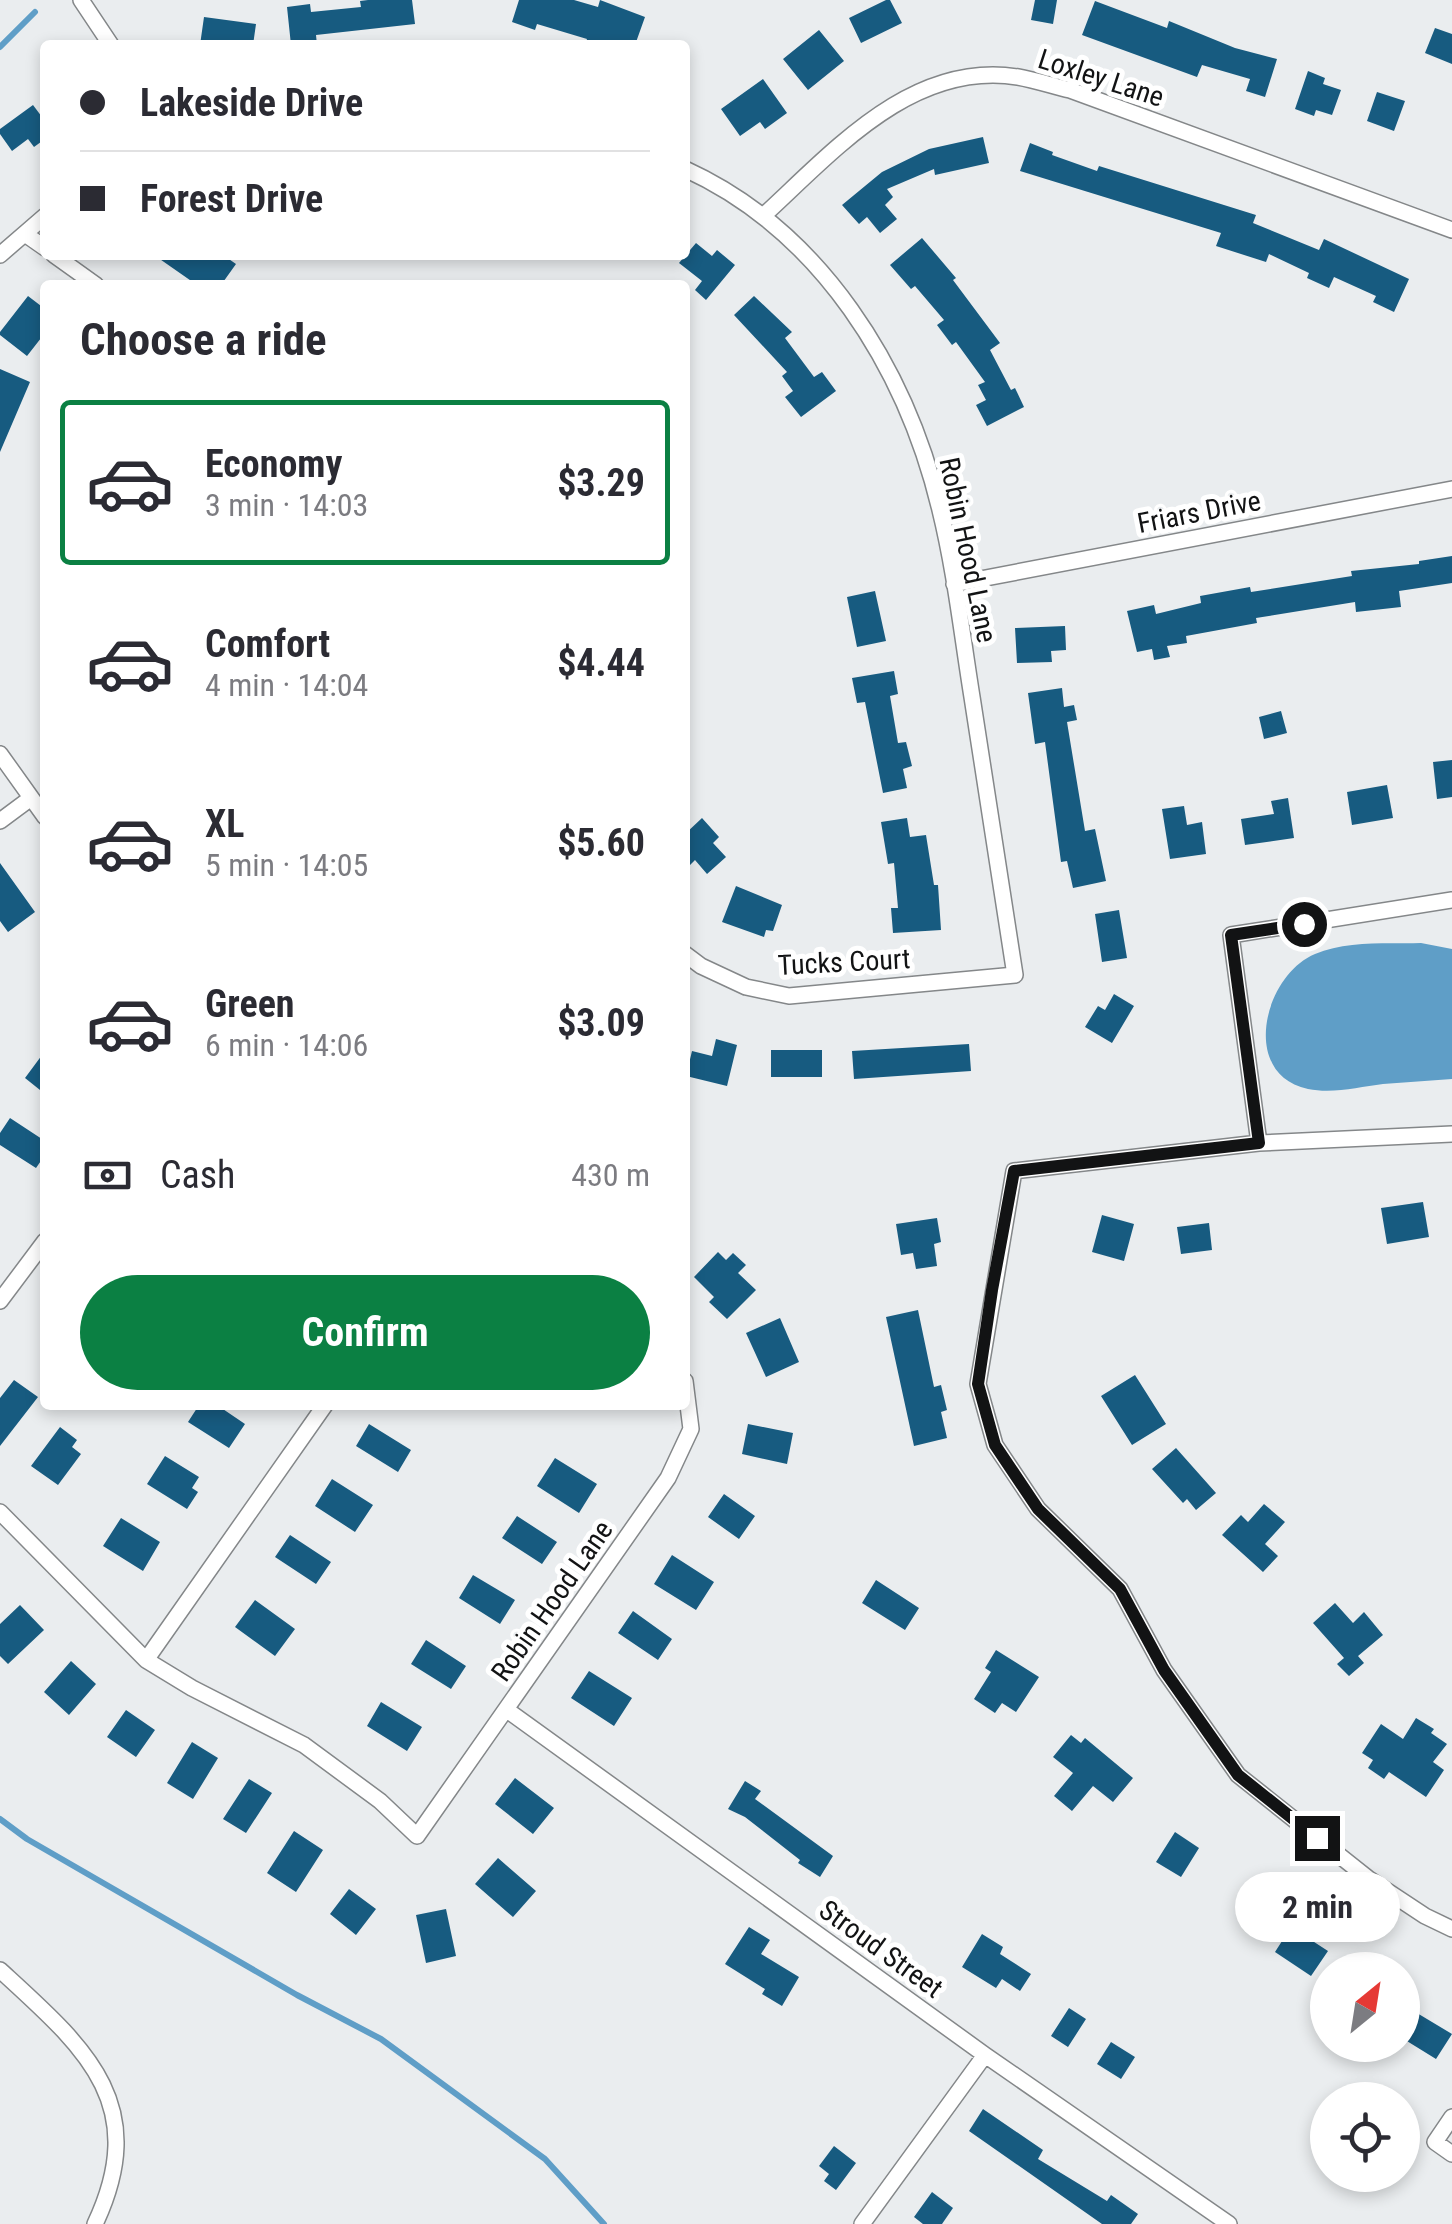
<!DOCTYPE html>
<html lang="en">
<head>
<meta charset="utf-8">
<style>
	:root { --surface:#fff; --page:#f2f2f3; --text:#2b2b33; --muted:#7c7c81; --line:#e1e1e2; --accent:#0b8043 }
	body { margin:0; font-family:"Roboto Condensed",sans-serif; background:var(--page); color:var(--text); height:100vh; display:flex; flex-direction:column; font-size:38px; white-space:nowrap }
	* { box-sizing:border-box; margin:0 }
	p { font-size:32px; color:var(--muted) }
	.icon { flex:none; width:55px; height:55px; fill:none; stroke:currentColor; stroke-width:2; stroke-linecap:round; stroke-linejoin:round }
	.map { position:relative; flex:1; overflow:hidden }
	.details { position:absolute; left:40px; top:280px; width:650px; height:1130px; display:flex; flex-direction:column; background:var(--surface); border-radius:10px; box-shadow:0 5px 15px #0003 }
	.details>* { flex:none }
	.hud { position:absolute; left:40px; top:40px; width:650px; height:220px; border-radius:10px; box-shadow:0 5px 15px #0003; display:grid; align-content:center; height:220px; padding:0 40px; background:var(--surface) }
	.needle { width:65px; rotate:30deg }
	.controls { position:absolute; left:1310px; top:1952px; display:grid; gap:20px }
	.controls a { display:grid; place-items:center; width:110px; height:110px; border-radius:50%; background:var(--surface); box-shadow:0 5px 15px #0003; font-size:50px }
	.end { position:absolute; width:45px; height:45px; margin:-22px; border:12px solid #121314; background:#fff; box-shadow:0 0 0 5px #fff }
	.from { border-radius:50% }
	.bubble { position:absolute; height:70px; border-radius:35px; background:var(--surface); box-shadow:0 5px 15px #0003; font-size:32px; font-weight:700; line-height:70px; text-align:center }
	.hud b { display:flex; align-items:center; gap:35px; height:95px; font-size:38px }
	.hud b+b { border-top:2px solid var(--line) }
	.hud i { width:25px; height:25px; background:var(--text) }
	ul { padding:0; list-style:none }
	li { display:flex; align-items:center; gap:30px; height:165px; margin:0 20px 15px; padding:0 20px; border:5px solid transparent; border-radius:10px }
	li div { flex:1 }
	li b { display:block; font-size:38px }
	li em { font-style:normal; font-weight:700 }
	li.active { border-color:var(--accent) }
	li>.icon { width:90px; height:90px; stroke-width:1.5 }
	h2 { padding:0 40px; font-size:45px; line-height:120px }
	.pay { display:flex; align-items:center; gap:25px; height:110px; padding:0 40px; font-size:38px }
	.pay p { margin-inline-start:auto }
	.primary-button { display:flex; gap:20px; margin-top:auto; padding:20px 40px }
	.primary-button a { flex:1; height:115px; border-radius:60px; background:var(--accent); color:#fff; font-size:40px; font-weight:700; line-height:115px; text-align:center }
	.map>svg:first-child { display:block }
	.water { fill:#5f9ec7 }
	.lines { fill:none; stroke-linecap:round; stroke-linejoin:round }
	.stream { stroke:#5f9ec7; stroke-width:6 }
	.building { fill:#175b80 }
	.street-casing { stroke:#848789; stroke-width:18 }
	.street { stroke:#fff; stroke-width:15 }
	.route { stroke:#121314; stroke-width:12 }
	.labels { text-anchor:middle; dominant-baseline:central; stroke-width:10; stroke-linejoin:round; paint-order:stroke }
	.street-label { font-size:28px; fill:#121314; stroke:#fff }
</style>
</head>
<body>
<div class="map">
<svg width="1452" height="2224" viewBox="0 0 1452 2224">
	<rect width="100%" height="100%" fill="#eaedef"/>
	<path class="water" d="M1421,943L1452,949V1079C1429,1081 1406,1082 1383,1084C1359,1087 1333,1094 1308,1089C1240,1075 1263,976 1315,954C1347,940 1388,944 1421,943Z"/>
	<g class="lines">
		<path class="stream" d="M0,47L35,12
			M0,1819L27,1839L297,1995L381,2039L545,2159L604,2224"/>
	</g>
	<path class="building" d="M368,0H412L415,24L316,35L317,45H291L287,7L310,4L311,12L361,7L360,1Z
		M519,0H574L598,7L600,0L645,17L635,45H585L587,39L537,24L535,30L512,22Z
		M886,0H890L902,23L861,43L849,18Z
		M1035,0H1057L1053,24L1031,20Z
		M1095,1L1167,28L1169,21L1235,48L1277,59L1265,97L1246,91L1250,79L1202,65L1197,77L1082,35Z
		M204,17L256,24L253,45H200Z
		M1435,28L1452,34V64L1425,53Z
		M819,30L844,61L808,90L783,59Z
		M1308,71L1325,78L1323,84L1341,90L1332,115L1316,110L1314,116L1295,109Z
		M763,79L787,113L765,129L760,122L740,136L721,109Z
		M1377,92L1405,101L1394,131L1367,121Z
		M33,105L45,121V139L34,147L28,139L12,151L0,134V129Z
		M983,137L989,163L935,175L934,169L887,189L893,197L885,205L897,219L880,233L867,217L859,224L842,205L882,172L929,149Z
		M1030,143L1053,152L1052,155L1097,171L1099,166L1256,215L1253,223L1319,250L1324,239L1409,279L1394,312L1373,302L1376,296L1334,277L1329,288L1307,278L1309,273L1269,254L1266,262L1216,246L1221,233L1020,171Z
		M922,238L956,278L953,280L1000,343L990,350L1011,390L1015,388L1024,407L987,426L976,405L986,400L978,385L985,382L956,342L952,345L937,325L944,320L915,286L911,289L890,265Z
		M696,243L712,256L717,250L735,265L706,300L695,290L702,281L679,263Z
		M154,255H223L236,264L221,285H197Z
		M28,296L45,309V333L27,356L0,335V332Z
		M754,296L792,332L785,338L814,377L822,372L836,391L801,417L785,397L793,391L782,376L787,372L734,315Z
		M0,369L30,382L0,452Z
		M1452,556V583L1399,591L1401,607L1356,612L1355,602L1256,618L1257,623L1186,636L1187,643L1167,646L1170,657L1154,660L1152,649L1137,652L1127,611L1154,605L1156,614L1201,603L1200,596L1250,587L1251,592L1352,576L1351,571L1419,564V561Z
		M875,591L886,641L857,647L847,597Z
		M1065,626L1066,650L1051,651L1052,662L1017,663L1015,628Z
		M894,671L898,694L890,696L898,743L906,742L912,766L903,769L907,788L883,793L865,702L857,703L852,678Z
		M1062,688L1064,707L1074,705L1077,720L1067,722L1085,831L1095,829L1106,881L1073,888L1067,861L1061,862L1045,742L1035,744L1028,693Z
		M1281,711L1287,733L1264,739L1259,717Z
		M1452,760V797L1437,799L1433,762Z
		M1387,785L1393,818L1352,825L1347,792Z
		M1288,798L1294,838L1245,845L1241,819L1274,814L1271,801Z
		M1184,806L1187,825L1202,822L1206,854L1170,859L1162,809Z
		M702,818L719,837L713,843L726,857L707,874L695,860L685,870V834Z
		M907,818L910,837L926,835L934,885H938L941,930L893,933L891,908H898L894,863L888,864L881,822Z
		M0,863L35,912L8,932L0,921Z
		M736,886L782,905L773,931L766,930L764,937L722,922Z
		M1119,910L1127,958L1102,962L1095,914Z
		M1114,994L1134,1006L1112,1043L1085,1027L1098,1006L1105,1010Z
		M716,1039L737,1045L727,1086L686,1076L692,1051L712,1056Z
		M969,1044L971,1071L854,1079L852,1051Z
		M771,1050H822V1077H771Z
		M45,1051V1094L25,1078Z
		M10,1118L45,1141V1155L36,1168L0,1145V1133Z
		M1423,1202L1429,1237L1387,1244L1381,1208Z
		M1102,1215L1134,1224L1124,1261L1092,1252Z
		M937,1218L941,1242L934,1244L937,1266L916,1269L913,1253L901,1255L896,1224Z
		M1209,1223L1212,1250L1181,1254L1177,1227Z
		M718,1252L726,1260L733,1253L746,1265L738,1273L756,1290L727,1319L709,1302L714,1297L694,1277Z
		M918,1310L934,1387L941,1385L947,1410L941,1412L947,1438L914,1446L886,1317Z
		M780,1318L799,1362L766,1377L746,1333Z
		M1135,1375L1166,1424L1132,1445L1101,1396Z
		M14,1380L38,1397L0,1446V1398Z
		M199,1405H217L245,1424L229,1448L188,1422Z
		M369,1424L411,1450L398,1472L356,1446Z
		M748,1424L793,1433L787,1464L742,1454Z
		M60,1427L77,1440L72,1447L81,1454L58,1485L31,1466Z
		M1176,1448L1216,1493L1196,1510L1187,1499L1183,1503L1152,1469Z
		M165,1456L199,1477L192,1488L198,1492L187,1509L147,1484Z
		M555,1458L597,1484L579,1513L537,1486Z
		M332,1479L373,1505L355,1532L315,1506Z
		M724,1494L755,1516L739,1539L708,1517Z
		M1264,1504L1285,1522L1265,1544L1278,1556L1263,1572L1222,1535L1241,1515L1248,1522Z
		M517,1516L557,1542L542,1564L502,1538Z
		M121,1518L160,1542L143,1571L103,1546Z
		M290,1535L331,1562L316,1584L275,1557Z
		M672,1555L714,1582L696,1610L654,1584Z
		M473,1575L515,1600L500,1624L459,1598Z
		M876,1580L919,1608L905,1630L862,1603Z
		M255,1600L295,1629L275,1656L235,1627Z
		M1335,1603L1353,1623L1364,1612L1383,1635L1358,1656L1364,1663L1349,1676L1337,1664L1344,1658L1313,1623Z
		M20,1605L44,1630L8,1664L0,1656V1624Z
		M633,1611L672,1639L658,1660L618,1633Z
		M426,1640L466,1666L451,1689L411,1664Z
		M996,1650L1039,1677L1016,1712L1002,1703L995,1713L974,1699L991,1672L985,1668Z
		M71,1661L96,1684L69,1715L44,1692Z
		M589,1671L632,1698L614,1726L571,1698Z
		M381,1702L422,1727L407,1751L367,1726Z
		M126,1710L155,1730L136,1757L107,1737Z
		M1416,1718L1434,1729L1431,1733L1447,1744L1433,1762L1444,1770L1426,1797L1389,1772L1384,1779L1368,1768L1373,1760L1362,1753L1381,1724L1403,1739Z
		M1071,1735L1081,1743L1085,1738L1133,1778L1113,1802L1093,1786L1072,1811L1054,1796L1073,1773L1053,1757Z
		M192,1742L218,1758L193,1799L167,1783Z
		M515,1778L554,1808L533,1834L495,1804Z
		M249,1779L272,1793L246,1833L223,1819Z
		M745,1781L761,1791L755,1799L833,1856L820,1877L798,1863L800,1860L745,1817L728,1809Z
		M294,1831L323,1850L296,1892L267,1873Z
		M1175,1832L1199,1848L1181,1877L1156,1862Z
		M498,1858L536,1891L513,1917L475,1884Z
		M349,1889L376,1909L356,1935L330,1914Z
		M446,1909L456,1956L426,1963L416,1915Z
		M749,1927L770,1940L761,1954L799,1977L782,2006L762,1994L765,1989L725,1964Z
		M1291,1927L1328,1951L1311,1976L1275,1952Z
		M982,1934L1003,1947L1000,1954L1031,1974L1020,1991L1002,1979L996,1988L962,1967Z
		M1402,2004L1452,2034L1436,2059L1402,2038Z
		M1069,2008L1086,2019L1068,2047L1051,2036Z
		M1111,2042L1135,2057L1121,2079L1097,2064Z
		M983,2109L1043,2150L1038,2159L1107,2201L1111,2195L1138,2214L1131,2224H1102L969,2131Z
		M834,2146L856,2163L836,2190L824,2181L829,2174L819,2166Z
		M932,2192L953,2208L942,2224H923L914,2217Z"/>
	<g class="lines">
		<g class="street-casing">
			<path id="street" d="M81,0L111,45
				M685,169C821,231 906,368 940,510C955,571 962,635 972,697C986,790 1001,882 1015,975L789,996L746,987L701,966L685,954
				M763,216C833,152 912,60 1018,77C1035,80 1053,86 1070,90L1452,230
				M25,234L45,248
				M0,255L45,216
				M54,255L96,285
				M954,584L1452,489
				M0,754L45,817
				M0,821L31,798
				M1452,1134L1259,1143L1014,1171L978,1384L995,1445L1038,1509L1120,1589L1164,1670L1238,1775L1369,1879L1425,1916L1452,1929
				M1259,1143L1231,935L1452,900
				M0,1301L45,1241
				M0,1512L146,1660L192,1688L304,1745L380,1801L417,1836L668,1478L691,1429L685,1381
				M146,1660L325,1405
				M507,1710L985,2055L1229,2224
				M0,1970C84,2047 152,2103 95,2224
				M1452,2117L1435,2142L1452,2154
				M862,2224L985,2055"/>
		</g>
		<use href="#street" class="street"/>
	</g>
	<g class="lines">
		<path class="route" d="M1304,924L1231,935L1259,1143L1014,1171L992,1290L978,1384L995,1445L1038,1509L1120,1589L1164,1670L1238,1775L1317,1838"/>
	</g>
	<g class="labels">
		<g class="street-label">
			<text transform="translate(1101 78) rotate(18)">Loxley Lane</text>
			<text transform="translate(1199 512) rotate(-11)">Friars Drive</text>
			<text transform="translate(968 550) rotate(78)">Robin Hood Lane</text>
			<text transform="translate(844 962) rotate(-3)">Tucks Court</text>
			<text transform="translate(552 1601) rotate(-55)">Robin Hood Lane</text>
			<text transform="translate(881 1949) rotate(36)">Stroud Street</text>
		</g>
	</g>
</svg>
<div class="controls">
<a><svg class="needle" viewBox="-14 -14 28 28"><path d="M0-13l5 13h-10z" fill="#e53935"/><path d="M0 13l5-13h-10z" fill="#7c7c81"/></svg></a>
<a><svg class="icon" aria-label="locate" viewBox="0 0 24 24"><circle cx="12" cy="12" r="6"/><path d="M12 2v4M12 18v4M2 12h4M18 12h4"/></svg></a>
</div>
<i class="end from" style="left:1304px;top:924px"></i>
<i class="end" style="left:1317px;top:1838px"></i>
<div class="bubble" style="left:1235px;top:1872px;width:165px">2 min</div>
<div class="hud">
<b><i class="from"></i>Lakeside Drive</b>
<b><i></i>Forest Drive</b>
</div>
<section class="details">
<h2>Choose a ride</h2>
<ul>
<li class="active"><svg class="icon" aria-label="car" viewBox="0 0 24 24"><path d="M5 17H2v-5l4-1 3-4h7l3 4 3 1v5h-3M9 17h6M6 11h13"/><circle cx="7" cy="17" r="2"/><circle cx="17" cy="17" r="2"/></svg><div><b>Economy</b><p>3 min · 14:03</p></div><em>$3.29</em></li>
<li><svg class="icon" aria-label="car" viewBox="0 0 24 24"><path d="M5 17H2v-5l4-1 3-4h7l3 4 3 1v5h-3M9 17h6M6 11h13"/><circle cx="7" cy="17" r="2"/><circle cx="17" cy="17" r="2"/></svg><div><b>Comfort</b><p>4 min · 14:04</p></div><em>$4.44</em></li>
<li><svg class="icon" aria-label="car" viewBox="0 0 24 24"><path d="M5 17H2v-5l4-1 3-4h7l3 4 3 1v5h-3M9 17h6M6 11h13"/><circle cx="7" cy="17" r="2"/><circle cx="17" cy="17" r="2"/></svg><div><b>XL</b><p>5 min · 14:05</p></div><em>$5.60</em></li>
<li><svg class="icon" aria-label="car" viewBox="0 0 24 24"><path d="M5 17H2v-5l4-1 3-4h7l3 4 3 1v5h-3M9 17h6M6 11h13"/><circle cx="7" cy="17" r="2"/><circle cx="17" cy="17" r="2"/></svg><div><b>Green</b><p>6 min · 14:06</p></div><em>$3.09</em></li>
</ul>
<div class="pay"><svg class="icon" aria-label="cash" viewBox="0 0 24 24"><path d="M3 7h18v10H3z"/><circle cx="12" cy="12" r="2"/></svg>Cash<p>430 m</p></div>
<div class="primary-button"><a>Confirm</a></div>
</section>
</div>
</body>
</html>
